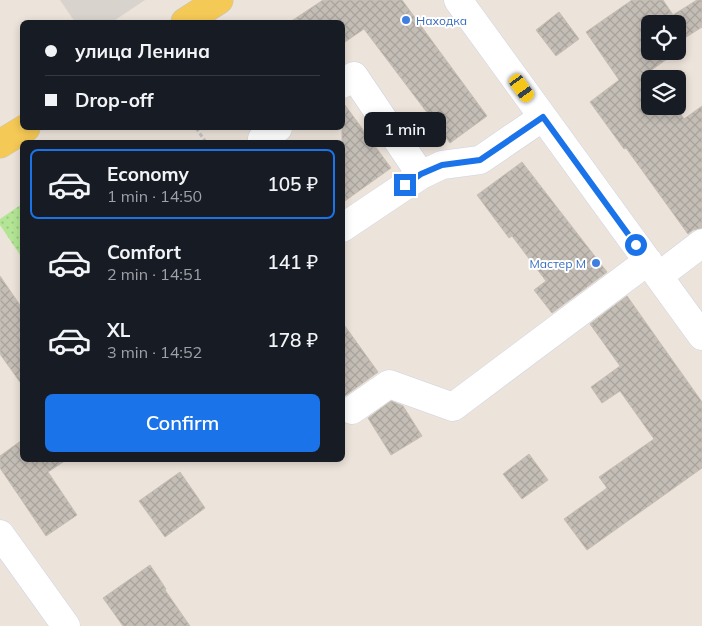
<!DOCTYPE html>
<html lang="en">
<head>
<meta charset="utf-8">
<style>
	:root { --surface:#171b24; --page:#242831; --text:#f1f3f6; --muted:#9ea1a6; --line:#363941; --accent:#1a73e8 }
	body { margin:0; font-family:Mulish,sans-serif; background:var(--page); color:var(--text); height:100vh; display:flex; flex-direction:column; font-size:19px; white-space:nowrap }
	* { box-sizing:border-box; margin:0 }
	p { font-size:16px; color:var(--muted) }
	.icon { flex:none; width:28px; height:28px; fill:none; stroke:currentColor; stroke-width:2; stroke-linecap:round; stroke-linejoin:round }
	.map { position:relative; flex:1; overflow:hidden }
	.sheet { position:absolute; left:20px; top:140px; width:325px; height:322px; display:flex; flex-direction:column; background:var(--surface); border-radius:8px; box-shadow:0 2px 8px #0003 }
	.sheet>* { flex:none }
	.guide { position:absolute; left:20px; top:20px; width:325px; height:110px; border-radius:8px; box-shadow:0 2px 8px #0003; display:grid; align-content:center; height:110px; padding:0 25px; background:var(--surface) }
	.tools { position:absolute; left:641px; top:15px; display:grid; gap:10px }
	.tools a { display:grid; place-items:center; width:45px; height:45px; border-radius:8px; background:var(--surface); box-shadow:0 2px 8px #0003; font-size:25px }
	.end { position:absolute; width:22px; height:22px; margin:-11px; border:6px solid #1a73e8; background:#fff; box-shadow:0 0 0 2px #fff }
	.from { border-radius:50% }
	.bubble { position:absolute; height:35px; border-radius:8px; background:var(--surface); box-shadow:0 2px 8px #0003; font-size:16px; font-weight:600; line-height:35px; text-align:center }
	.car { position:absolute; width:15px; height:30px; margin:-15px -8px; border-radius:6px; box-shadow:0 0 4px 1px #0007; background:linear-gradient(#f5c518 24%,#345 0 40%,#f5c518 0 76%,#345 0 86%,#f5c518 0) }
	.guide b { display:flex; align-items:center; gap:18px; height:48px; font-size:19px }
	.guide b+b { border-top:1px solid var(--line) }
	.guide i { width:12px; height:12px; background:var(--text) }
	ul { padding:9px 0 0; list-style:none }
	li { display:flex; align-items:center; gap:15px; height:70px; margin:0 10px 8px; padding:0 15px; border:2px solid transparent; border-radius:8px }
	li div { flex:1 }
	li b { display:block; font-size:19px }
	li em { font-style:normal; font-weight:600 }
	li.on { border-color:var(--accent) }
	li>.icon { width:45px; height:45px; stroke-width:1.5 }
	.primary-button { display:flex; gap:10px; margin-top:auto; padding:10px 25px }
	.primary-button a { flex:1; height:58px; border-radius:8px; background:var(--accent); color:#fff; font-size:20px; font-weight:600; line-height:58px; text-align:center }
	.map>svg:first-child { display:block }
	.grass { fill:url(#grass-dots) }
	.plaza { fill:#d8d3cd }
	.building { fill:url(#building-cross-hatch); stroke:#c7bfb4; fill-rule:evenodd }
	.lines { fill:none; stroke-linecap:round; stroke-linejoin:round }
	.minor-casing { stroke:#cfd4e3; stroke-width:29 }
	.major-casing { stroke:#c3c3c3; stroke-width:29 }
	.path { stroke:#c3c3c3; stroke-width:3; stroke-dasharray:4 2.5; stroke-linecap:butt }
	.minor { stroke:#fff; stroke-width:28 }
	.major { stroke:#f5c956; stroke-width:28 }
	.route { stroke:#1a73e8; stroke-width:6 }
	.shop-dot { fill:#3f7fe0; stroke:#fff; stroke-width:2 }
	.labels { text-anchor:middle; dominant-baseline:central; stroke-width:4; stroke-linejoin:round; paint-order:stroke }
	.shop-label { font-size:12px; fill:#366cbe; stroke:#fff; text-anchor:start }
</style>
</head>
<body>
<div class="map">
<svg width="702" height="626" viewBox="0 0 702 626">
	<defs>
		<pattern id="grass-dots" width="8" height="8" patternUnits="userSpaceOnUse" patternTransform="scale(1.25)"><rect width="8" height="8" fill="#b3e594"/><path d="M2 2h.1M6 6h.1" fill="none" stroke="#9ac480" stroke-width="1.8" stroke-linecap="round"/></pattern>
		<pattern id="building-cross-hatch" width="8" height="8" patternUnits="userSpaceOnUse" patternTransform="scale(1.25)"><rect width="8" height="8" fill="#c4beb6"/><path d="M0 0l8 8M0 8l8-8" fill="none" stroke="#a8a39c"/></pattern>
	</defs>
	<rect width="100%" height="100%" fill="#ece3da"/>
	<path class="grass" d="M22,204V258L0,225V219Z"/>
	<path class="plaza" d="M60,0H145L112,22H75Z"/>
	<path class="building" d="M323,0H402L487,116L450,143L364,29L342,44V22H290Z
		M632,0H663L673,15L697,0H702V27L680,41L684,47L650,71L655,79H650V106H675L684,119L702,106V228L693,230L688,234L626,148L624,149L590,102L619,80L586,32ZM650,24H678V51H650Z
		M559,12L579,39L556,56L536,30Z
		M342,101L391,168L342,203Z
		M522,162L607,272L552,313L534,290L546,281L512,236L509,238L477,195Z
		M0,276L22,308V385L0,354Z
		M627,296L702,402V468L587,550L564,519L607,488L599,477L654,439L620,391L602,403L591,387L620,366L590,324Z
		M342,322L378,372L342,398Z
		M391,401L403,406L422,436L391,455L368,418Z
		M22,440V460H66L48,472L77,515L46,536L0,468V456Z
		M529,454L548,480L522,499L503,474Z
		M180,472L205,508L165,537L139,501Z
		M150,565L166,589L165,590L190,626H123L103,598Z"/>
	<g class="lines">
		<g class="minor-casing">
			<path id="minor" d="M458,0L702,336
				M342,84L354,76L421,175L342,228
				M264,142L262,139L278,128
				M421,175L442,165L480,160L543,117
				M659,276L702,243
				M352,410L389,384L453,407L648,261
				M0,534L66,626"/>
		</g>
		<g class="major-casing">
			<path id="major" d="M185,22L219,0
				M0,144L26,128"/>
		</g>
		<path class="path" d="M196,128L206,142"/>
		<use href="#minor" class="minor"/>
		<use href="#major" class="major"/>
	</g>
	<g class="lines">
		<path class="route" d="M405,185L421,174L442,165L480,160L543,117L636,245"/>
	</g>
	<g class="shop-dot">
		<circle cx="406" cy="20" r="5"/>
		<circle cx="596" cy="263" r="5"/>
	</g>
	<g class="labels">
		<g class="shop-label">
			<text x="416" y="20">Находка</text>
			<text x="586" y="263" text-anchor="end">Мастер М</text>
		</g>
	</g>
</svg>
<div class="tools">
<a><svg class="icon" aria-label="locate" viewBox="0 0 24 24"><circle cx="12" cy="12" r="6"/><path d="M12 2v4M12 18v4M2 12h4M18 12h4"/></svg></a>
<a><svg class="icon" aria-label="layers" viewBox="0 0 24 24"><path d="M12 4l9 5-9 5-9-5zM3 14l9 5 9-5"/></svg></a>
</div>
<i class="end from" style="left:636px;top:245px"></i>
<i class="end" style="left:405px;top:185px"></i>
<div class="bubble" style="left:364px;top:112px;width:82px">1 min</div>
<i class="car" style="left:522px;top:88px;rotate:144deg"></i>
<div class="guide">
<b><i class="from"></i>улица Ленина</b>
<b><i></i>Drop-off</b>
</div>
<section class="sheet">
<ul>
<li class="on"><svg class="icon" aria-label="car" viewBox="0 0 24 24"><path d="M5 17H2v-5l4-1 3-4h7l3 4 3 1v5h-3M9 17h6M6 11h13"/><circle cx="7" cy="17" r="2"/><circle cx="17" cy="17" r="2"/></svg><div><b>Economy</b><p>1 min · 14:50</p></div><em>105 ₽</em></li>
<li><svg class="icon" aria-label="car" viewBox="0 0 24 24"><path d="M5 17H2v-5l4-1 3-4h7l3 4 3 1v5h-3M9 17h6M6 11h13"/><circle cx="7" cy="17" r="2"/><circle cx="17" cy="17" r="2"/></svg><div><b>Comfort</b><p>2 min · 14:51</p></div><em>141 ₽</em></li>
<li><svg class="icon" aria-label="car" viewBox="0 0 24 24"><path d="M5 17H2v-5l4-1 3-4h7l3 4 3 1v5h-3M9 17h6M6 11h13"/><circle cx="7" cy="17" r="2"/><circle cx="17" cy="17" r="2"/></svg><div><b>XL</b><p>3 min · 14:52</p></div><em>178 ₽</em></li>
</ul>
<div class="primary-button"><a>Confirm</a></div>
</section>
</div>
</body>
</html>
